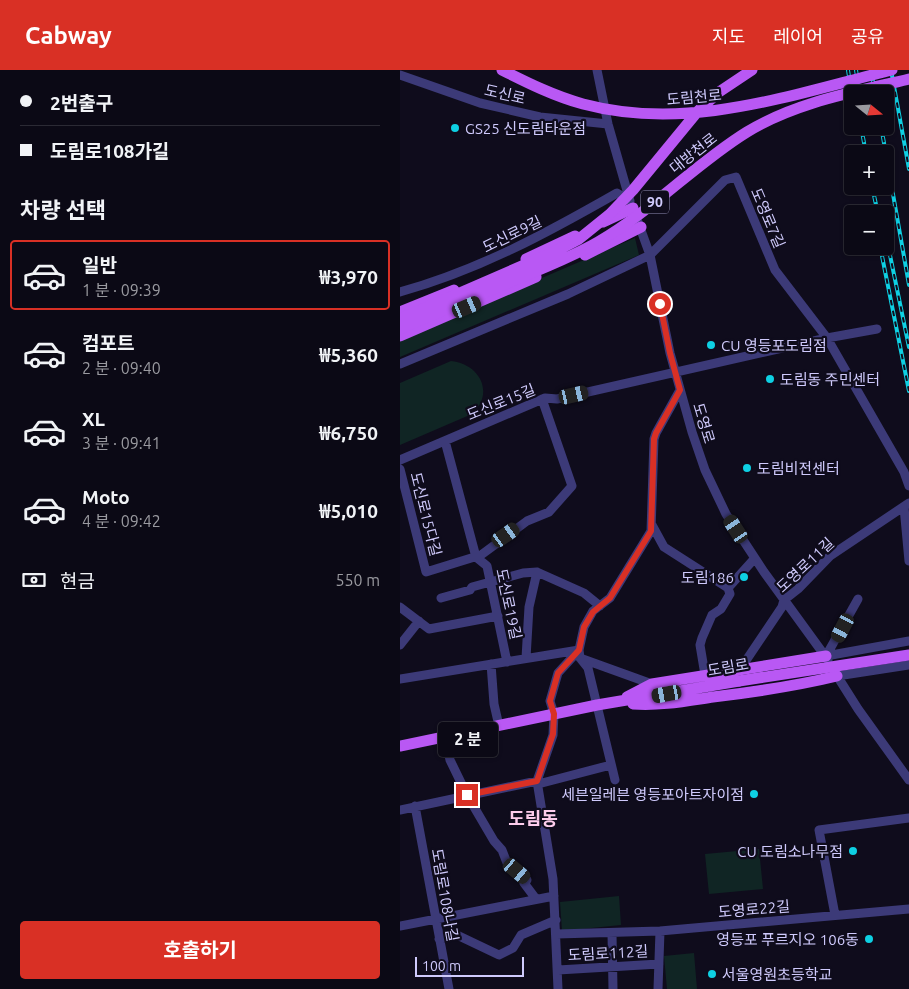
<!DOCTYPE html>
<html lang="ko">
<head>
<meta charset="utf-8">
<style>
	:root { --surface:#0b0915; --page:#191722; --text:#f1f3f6; --muted:#9a9aa0; --line:#2b2a34; --accent:#d93025 }
	body { margin:0; font-family:Ubuntu,"Noto Sans KR",sans-serif; background:var(--page); color:var(--text); height:100vh; display:flex; flex-direction:column; font-size:19px; white-space:nowrap }
	* { box-sizing:border-box; margin:0 }
	p { font-size:16px; color:var(--muted) }
	.icon { flex:none; width:28px; height:28px; fill:none; stroke:currentColor; stroke-width:2; stroke-linecap:round; stroke-linejoin:round }
	.map { position:relative; flex:1; overflow:hidden }
	.side { display:flex; flex-direction:column; background:var(--surface); width:400px }
	.side>* { flex:none }
	.banner { display:grid; align-content:center; height:110px; padding:0 20px; background:var(--surface) }
	.needle { width:32px; rotate:108deg }
	.buttons { position:absolute; left:444px; top:15px; display:grid; gap:10px }
	.buttons a { display:grid; place-items:center; width:50px; height:50px; border-radius:5px; background:var(--surface); box-shadow:0 1px 4px #0004,0 0 0 1px var(--line); font-size:25px }
	.scale { position:absolute; left:15px; bottom:12px; width:109px; box-sizing:border-box; padding-left:5px; border:2px solid #cfcafc; border-top:0; font-size:14px; line-height:18px; white-space:nowrap; color:#cfcafc; -webkit-text-stroke:4px #0f0c1c; paint-order:stroke }
	.end { position:absolute; width:22px; height:22px; margin:-11px; border:6px solid #d93025; background:#fff; box-shadow:0 0 0 2px #fff }
	.from { border-radius:50% }
	.bubble { position:absolute; height:35px; border-radius:5px; background:var(--surface); box-shadow:0 1px 4px #0004,0 0 0 1px var(--line); font-size:16px; font-weight:700; line-height:35px; text-align:center }
	.car { position:absolute; width:15px; height:30px; margin:-15px -8px; border-radius:6px; box-shadow:0 0 4px 1px #0007; background:linear-gradient(#222 24%,#8ab4d8 0 40%,#222 0 76%,#8ab4d8 0 86%,#222 0) }
	.banner b { display:flex; align-items:center; gap:18px; height:48px; font-size:19px }
	.banner b+b { border-top:1px solid var(--line) }
	.banner i { width:12px; height:12px; background:var(--text) }
	ul { padding:0; list-style:none }
	li { display:flex; align-items:center; gap:15px; height:70px; margin:0 10px 8px; padding:0 10px; border:2px solid transparent; border-radius:5px }
	li div { flex:1 }
	li b { display:block; font-size:19px }
	li em { font-style:normal; font-weight:700 }
	li.selected { border-color:var(--accent) }
	li>.icon { width:45px; height:45px; stroke-width:1.5 }
	h2 { padding:0 20px; font-size:22px; line-height:60px }
	.pay { display:flex; align-items:center; gap:12px; height:55px; padding:0 20px; font-size:19px }
	.pay p { margin-inline-start:auto }
	.primary-button { display:flex; gap:10px; margin-top:auto; padding:10px 20px }
	.primary-button a { flex:1; height:58px; border-radius:5px; background:var(--accent); color:#fff; font-size:20px; font-weight:700; line-height:58px; text-align:center }
	header { display:flex; align-items:center; gap:30px; box-sizing:border-box; height:70px; padding:0 25px; background:var(--accent); color:#fff }
	header strong { font-size:24px }
	nav { display:flex; gap:28px; margin-inline-start:auto; font-size:18px }
	main { display:flex; flex:1; min-height:0 }
	.map>svg:first-child { display:block }
	.green { fill:#102524 }
	.lines { fill:none; stroke-linecap:round; stroke-linejoin:round }
	.minor { stroke:#3c3a78; stroke-width:9 }
	.major { stroke:#b958f4; stroke-width:11 }
	.rail-casing { stroke:#0ed0e3; stroke-width:4 }
	.rail { stroke:#0f0c1c; stroke-width:2; stroke-dasharray:5.5; stroke-linecap:butt }
	.major-bridge { stroke:#b958f4; stroke-width:11 }
	.route { stroke:#d93025; stroke-width:6 }
	.poi-dot { fill:#0ed0e3; stroke:#0f0c1c; stroke-width:2 }
	.labels { text-anchor:middle; dominant-baseline:central; stroke-width:4.5; stroke-linejoin:round; paint-order:stroke }
	.shield { fill:#0f0c1c; stroke:#9591b9; stroke-width:1 }
	.shield-label { font-size:14px; font-weight:bold; fill:#cfcafc }
	.street-label { font-size:15px; fill:#cfcafc; stroke:#0f0c1c }
	.poi-label { font-size:15px; fill:#cfcafc; stroke:#0f0c1c; text-anchor:start }
	.quarter-label { font-size:18px; font-weight:bold; fill:#fccceb; stroke:#0f0c1c }
</style>
</head>
<body>
<header>
<strong>Cabway</strong>
<nav><a>지도</a><a>레이어</a><a>공유</a></nav>
</header>
<main>
<section class="side">
<div class="banner">
<b><i class="from"></i>2번출구</b>
<b><i></i>도림로108가길</b>
</div>
<h2>차량 선택</h2>
<ul>
<li class="selected"><svg class="icon" aria-label="car" viewBox="0 0 24 24"><path d="M5 17H2v-5l4-1 3-4h7l3 4 3 1v5h-3M9 17h6M6 11h13"/><circle cx="7" cy="17" r="2"/><circle cx="17" cy="17" r="2"/></svg><div><b>일반</b><p>1 분 · 09:39</p></div><em>₩3,970</em></li>
<li><svg class="icon" aria-label="car" viewBox="0 0 24 24"><path d="M5 17H2v-5l4-1 3-4h7l3 4 3 1v5h-3M9 17h6M6 11h13"/><circle cx="7" cy="17" r="2"/><circle cx="17" cy="17" r="2"/></svg><div><b>컴포트</b><p>2 분 · 09:40</p></div><em>₩5,360</em></li>
<li><svg class="icon" aria-label="car" viewBox="0 0 24 24"><path d="M5 17H2v-5l4-1 3-4h7l3 4 3 1v5h-3M9 17h6M6 11h13"/><circle cx="7" cy="17" r="2"/><circle cx="17" cy="17" r="2"/></svg><div><b>XL</b><p>3 분 · 09:41</p></div><em>₩6,750</em></li>
<li><svg class="icon" aria-label="car" viewBox="0 0 24 24"><path d="M5 17H2v-5l4-1 3-4h7l3 4 3 1v5h-3M9 17h6M6 11h13"/><circle cx="7" cy="17" r="2"/><circle cx="17" cy="17" r="2"/></svg><div><b>Moto</b><p>4 분 · 09:42</p></div><em>₩5,010</em></li>
</ul>
<div class="pay"><svg class="icon" aria-label="cash" viewBox="0 0 24 24"><path d="M3 7h18v10H3z"/><circle cx="12" cy="12" r="2"/></svg>현금<p>550 m</p></div>
<div class="primary-button"><a>호출하기</a></div>
</section>
<div class="map">
<svg width="509" height="919" viewBox="0 0 509 919">
	<rect width="100%" height="100%" fill="#0f0c1c"/>
	<path class="green" d="M235,168L239,185L0,287V269Z
		M51,291C80,294 95,323 72,344L0,375V313Z
		M359,779L363,819L309,824L305,784Z
		M219,826L221,855L162,861L160,832Z
		M294,883L297,919H267L264,886Z"/>
	<g class="lines">
		<path class="minor" d="M197,0L208,54L230,131
			M0,5L80,33L140,47L208,54
			M238,152L250,185L270,283L292,362L305,400L326,444L364,502L428,590
			M0,222C79,200 147,163 217,123L230,131
			M0,294L168,224L250,185L325,110L336,107L375,200L427,268L504,402L509,416
			M45,371L76,487L87,496L107,592
			M0,390L145,328L157,329L427,268L477,259
			M0,399L26,502L81,485L127,451L149,442L172,416L142,329
			M504,437L509,491
			M252,455L264,477L328,518L330,524L321,539L312,545L302,568L300,575L305,605
			M328,518L355,488
			M41,528L70,520L72,517L123,503L137,502L184,523L200,536
			M0,537L29,559L98,546
			M0,575L19,551
			M426,586L509,571
			M426,586L458,529
			M126,588L129,537L137,502
			M180,588L252,614
			M91,594L94,634L99,656
			M345,599V592L382,537L384,530L398,519L430,486L509,433
			M434,601L458,639L509,710
			M437,606L509,595
			M0,609L179,580
			M45,666L50,690L67,725L94,771L102,780L107,793L127,810L124,813L136,829
			M215,710L188,598L180,588L179,580L184,557L193,541L210,528L251,461L254,369L256,363L280,320
			M15,736L49,919
			M0,740L137,711L142,713L211,695
			M435,845L419,760L509,748
			M0,856L154,826
			M212,863L213,919
			M157,864L260,861L509,839
			M39,869L57,865L99,885L113,878L121,865L156,850
			M158,900L259,894
			M158,919L153,809L137,711L153,665L154,644L150,631L158,603L179,580
			M258,919L260,861"/>
		<path class="major" d="M203,152L233,138
			M185,185L241,157
			M126,189L175,166
			M0,242L54,220
			M0,266L136,207
			M227,627L252,614L426,586
			M233,634C260,636 286,631 313,627C355,622 396,616 437,606
			M0,676L197,635L339,611"/>
		<g class="rail-casing">
			<path id="rail" d="M448,0L452,27
				M456,0L460,24
				M471,0L475,24
				M491,0L509,99
				M461,56L466,84
				M481,56L509,215
				M472,116L478,144
				M485,161L509,277
				M480,176L509,321"/>
		</g>
		<use href="#rail" class="rail"/>
		<path class="major-bridge" d="M102,0C128,13 154,26 183,34C288,62 390,25 492,0
			M0,249L154,182L179,169L210,144L233,120L298,41L319,22L352,0
			M0,259C38,242 77,226 115,210C143,198 172,187 198,172C252,141 295,94 347,62C396,32 455,22 509,9
			M339,611L509,585"/>
	</g>
	<g class="lines">
		<path class="route" d="M67,725L137,711L153,664L154,644L150,631L158,603L179,580L184,557L193,542L210,528L251,461L254,369L256,363L280,320L270,283L260,234"/>
	</g>
	<g class="poi-dot">
		<circle cx="55" cy="58" r="5"/>
		<circle cx="311" cy="275" r="5"/>
		<circle cx="370" cy="309" r="5"/>
		<circle cx="347" cy="398" r="5"/>
		<circle cx="344" cy="507" r="5"/>
		<circle cx="354" cy="724" r="5"/>
		<circle cx="453" cy="781" r="5"/>
		<circle cx="469" cy="869" r="5"/>
		<circle cx="312" cy="904" r="5"/>
	</g>
	<g class="labels">
		<rect class="shield" x="241" y="120.5" width="28" height="23" rx="4"/>
		<g class="shield-label">
			<text x="255" y="132">90</text>
		</g>
		<g class="street-label">
			<text transform="translate(105 24) rotate(13)">도신로</text>
			<text transform="translate(294 27) rotate(-5)">도림천로</text>
			<text transform="translate(293 83) rotate(-38)">대방천로</text>
			<text transform="translate(368 148) rotate(67)">도영로7길</text>
			<text transform="translate(112 164) rotate(-26)">도신로9길</text>
			<text transform="translate(101 332) rotate(-22)">도신로15길</text>
			<text transform="translate(304 353) rotate(73)">도영로</text>
			<text transform="translate(26 444) rotate(76)">도신로15다길</text>
			<text transform="translate(405 495) rotate(-43)">도영로11길</text>
			<text transform="translate(109 534) rotate(78)">도신로19길</text>
			<text transform="translate(328 597) rotate(-10)">도림로</text>
			<text transform="translate(45 825) rotate(80)">도림로108나길</text>
			<text transform="translate(354 839) rotate(-5)">도영로22길</text>
			<text transform="translate(208 883) rotate(-3)">도림로112길</text>
		</g>
		<g class="poi-label">
			<text x="65" y="58">GS25 신도림타운점</text>
			<text x="321" y="275">CU 영등포도림점</text>
			<text x="380" y="309">도림동 주민센터</text>
			<text x="357" y="398">도림비전센터</text>
			<text x="334" y="507" text-anchor="end">도림186</text>
			<text x="344" y="724" text-anchor="end">세븐일레븐 영등포아트자이점</text>
			<text x="443" y="781" text-anchor="end">CU 도림소나무점</text>
			<text x="459" y="869" text-anchor="end">영등포 푸르지오 106동</text>
			<text x="322" y="904">서울영원초등학교</text>
		</g>
		<g class="quarter-label">
			<text x="133" y="748">도림동</text>
		</g>
	</g>
</svg>
<div class="buttons">
<a><svg class="needle" viewBox="-14 -14 28 28"><path d="M0-13l5 13h-10z" fill="#e53935"/><path d="M0 13l5-13h-10z" fill="#9a9aa0"/></svg></a>
<a>+</a>
<a>−</a>
</div>
<div class="scale">100 m</div>
<i class="end from" style="left:260px;top:234px"></i>
<i class="end" style="left:67px;top:725px"></i>
<div class="bubble" style="left:38px;top:652px;width:60px">2 분</div>
<i class="car" style="left:67px;top:237px;rotate:67deg"></i>
<i class="car" style="left:174px;top:325px;rotate:77deg"></i>
<i class="car" style="left:336px;top:459px;rotate:327deg"></i>
<i class="car" style="left:106px;top:465px;rotate:55deg"></i>
<i class="car" style="left:443px;top:558px;rotate:208deg"></i>
<i class="car" style="left:267px;top:624px;rotate:260deg"></i>
<i class="car" style="left:117px;top:801px;rotate:130deg"></i>
</div>
</main>
</body>
</html>
